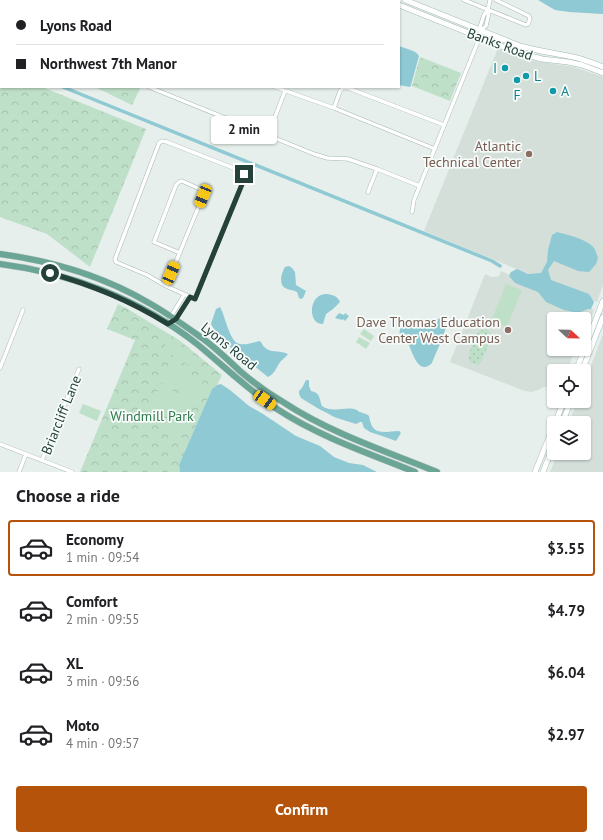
<!DOCTYPE html>
<html lang="en">
<head>
<meta charset="utf-8">
<style>
	:root { --surface:#fff; --page:#f6f6f6; --text:#202124; --muted:#757577; --line:#e0e0e0; --accent:#b45309 }
	body { margin:0; font-family:"PT Sans",sans-serif; background:var(--page); color:var(--text); height:100vh; display:flex; flex-direction:column; font-size:15px; white-space:nowrap }
	* { box-sizing:border-box; margin:0 }
	p { font-size:13px; color:var(--muted) }
	.icon { flex:none; width:22px; height:22px; fill:none; stroke:currentColor; stroke-width:2; stroke-linecap:round; stroke-linejoin:round }
	.map { position:relative; height:472px; overflow:hidden }
	.details { display:flex; flex-direction:column; background:var(--surface); flex:1 }
	.details>* { flex:none }
	.guide { position:absolute; left:0px; top:0px; width:400px; height:88px; box-shadow:0 1px 3px #0004; display:grid; align-content:center; height:88px; padding:0 16px; background:var(--surface) }
	.needle { width:26px; rotate:112deg }
	.fabs { position:absolute; left:547px; top:312px; display:grid; gap:8px }
	.fabs a { display:grid; place-items:center; width:44px; height:44px; border-radius:4px; background:var(--surface); box-shadow:0 1px 3px #0004; font-size:20px }
	.end { position:absolute; width:18px; height:18px; margin:-9px; border:5px solid #24423a; background:#fff; box-shadow:0 0 0 2px #fff }
	.from { border-radius:50% }
	.bubble { position:absolute; height:28px; border-radius:4px; background:var(--surface); box-shadow:0 1px 3px #0004; font-size:13px; font-weight:800; line-height:28px; text-align:center }
	.car { position:absolute; width:12px; height:24px; margin:-12px -6px; border-radius:5px; box-shadow:0 0 3px 1px #0007; background:linear-gradient(#f5c518 24%,#345 0 40%,#f5c518 0 76%,#345 0 86%,#f5c518 0) }
	.guide b { display:flex; align-items:center; gap:14px; height:38px; font-size:15px }
	.guide b+b { border-top:1px solid var(--line) }
	.guide i { width:10px; height:10px; background:var(--text) }
	ul { padding:0; list-style:none }
	li { display:flex; align-items:center; gap:12px; height:56px; margin:0 8px 6px; padding:0 8px; border:2px solid transparent; border-radius:4px }
	li div { flex:1 }
	li b { display:block; font-size:15px }
	li em { font-style:normal; font-weight:800 }
	li.active { border-color:var(--accent) }
	li>.icon { width:36px; height:36px; stroke-width:1.5 }
	h2 { padding:0 16px; font-size:18px; line-height:48px }
	.cta { display:flex; gap:8px; margin-top:auto; padding:8px 16px }
	.cta a { flex:1; height:46px; border-radius:4px; background:var(--accent); color:#fff; font-size:16px; font-weight:800; line-height:46px; text-align:center }
	.map>svg:first-child { display:block }
	.built { fill:#d4dfda }
	.grass { fill:url(#grass-dots) }
	.forest { fill:url(#forest-crowns) }
	.pitch { fill:#bfe0c8 }
	.water { fill:#8ec9d4 }
	.lines { fill:none; stroke-linecap:round; stroke-linejoin:round }
	.canal { stroke:#8ec9d4; stroke-width:3.5 }
	.street-casing { stroke:#a8b8b2; stroke-width:4.5 }
	.secondary-casing { stroke:#a4bbb3; stroke-width:6 }
	.primary-casing { stroke:#c2cac8; stroke-width:7 }
	.street { stroke:#fff; stroke-width:3.5 }
	.secondary { stroke:#fff; stroke-width:5 }
	.primary { stroke:#6aa596; stroke-width:6 }
	.route { stroke:#24423a; stroke-width:5 }
	.culture-dot { fill:#0f9aa8; stroke:#f7fbf9; stroke-width:1.5 }
	.education-dot { fill:#8d6e63; stroke:#f7fbf9; stroke-width:1.5 }
	.labels { text-anchor:middle; dominant-baseline:central; stroke-width:3.5; stroke-linejoin:round; paint-order:stroke }
	.street-label { font-size:14px; fill:#24423a; stroke:#f7fbf9 }
	.culture-label { font-size:14px; fill:#0d838f; stroke:#f7fbf9; text-anchor:start }
	.education-label { font-size:14px; fill:#785e54; stroke:#f7fbf9; text-anchor:end }
	.park-label { font-size:14px; fill:#2d7a4b; stroke:#f7fbf9 }
</style>
</head>
<body>
<div class="map">
<svg width="603" height="472" viewBox="0 0 603 472">
	<defs>
		<pattern id="grass-dots" width="8" height="8" patternUnits="userSpaceOnUse"><rect width="8" height="8" fill="#bfe0c8"/><path d="M2 2h.1M6 6h.1" fill="none" stroke="#a4c1ad" stroke-width="1.8" stroke-linecap="round"/></pattern>
		<pattern id="forest-crowns" width="20" height="18" patternUnits="userSpaceOnUse"><rect width="20" height="18" fill="#bfe0c8"/><path d="M2 6a3 3 0 1 1 6 0M12 15a3 3 0 1 1 6 0" fill="none" stroke="#a4c1ad"/></pattern>
	</defs>
	<rect width="100%" height="100%" fill="#e6efeb"/>
	<path class="built" d="M498,48L518,56L535,61L574,67L603,77V285L597,302L424,231Z
		M501,271L594,310L587,328L584,333V319H554V349H575L570,363L568,371H554V389L548,387H544L538,390L531,392L525,391L450,362L485,274L491,277H495L499,276Z
		M603,334V472H550L558,453H584V423H569L577,401H584V384Z"/>
	<path class="grass" d="M486,329C490,331 492,335 491,339L481,362L478,365L470,362L469,358V353L477,334L479,331Z"/>
	<path class="forest" d="M55,0H145L144,1H55Z
		M420,57L461,73L450,101L412,86Z
		M1,73V87H42L146,129L90,267L47,234L0,217V74Z
		M95,87H139L140,89L132,105Z
		M118,304L126,308L179,340L222,375L217,385L212,389L179,465L180,472H80L135,340L107,329Z"/>
	<path class="pitch" d="M506,284L522,290L507,327L491,321Z
		M364,329L374,336L371,341L360,334Z
		M359,337L370,343L366,349L356,342Z
		M169,339L199,359L193,368L163,349Z
		M169,366L203,380L198,395L196,396L162,383V381L167,367Z
		M161,386L194,400L195,402L190,415L188,416L155,403L154,400L159,387Z
		M83,404L101,411L97,421L79,413Z
		M151,405L163,410L157,425L145,420Z
		M174,413L180,416L177,422L182,424L178,432L163,426L166,418L171,419Z"/>
	<path class="water" d="M201,0H284L286,1H201Z
		M538,0H603V14L569,12L555,10Z
		M399,46C406,49 416,50 419,56L411,85L410,87L399,85Z
		M557,232C568,235 587,239 594,248C596,251 597,255 598,258L596,264L589,272L578,271L554,261L548,270L551,280L589,294L594,302L591,309H588L578,313L564,310L546,302L538,292L515,283L509,276L511,272L517,269L528,274L541,273L547,262L548,250L552,235Z
		M289,266L292,268L295,272L296,285L306,291L303,298L301,299L299,298L297,292C293,290 289,290 285,288C278,284 282,272 285,267Z
		M325,294C331,294 338,296 340,302L333,309L326,314L323,324C309,324 309,302 319,296C320,295 324,294 325,294Z
		M220,307L222,311C225,318 230,339 237,343C242,346 253,343 259,341L261,342C267,355 277,349 288,354C286,357 284,358 281,361C276,367 275,374 268,377L263,373C246,359 221,344 211,324L216,309Z
		M339,313L344,315L345,313L349,316L345,321L343,319L342,320L339,319H338L335,318Z
		M441,318H444L447,320C448,328 436,353 432,363C418,377 412,350 407,341C405,338 403,337 400,335C399,331 400,327 403,324C408,323 413,324 419,324C426,324 434,321 441,318Z
		M306,380H308L309,381V386L311,391C321,393 319,399 322,406C333,414 346,405 357,410C358,411 359,412 360,412C364,414 366,413 369,416C372,436 382,432 399,431L401,433L396,441L388,438L370,432L364,428L362,422H360L356,424L334,417L327,413L319,409L301,398L299,394V391L302,388Z
		M221,384L230,390L249,406L263,414L296,436L320,446L334,457L349,463L363,465L377,472H180L179,465L212,389L217,385Z"/>
	<g class="lines">
		<path class="canal" d="M63,87L492,261L500,266"/>
		<g class="street-casing">
			<path id="street" d="M464,0L526,25L528,24L530,19L529,16L496,0
				M172,1L173,0
				M481,30L486,26L489,12L488,9
				M149,87L314,154L327,158L348,159L377,169L420,186
				M275,87L334,108L435,149
				M334,108L340,91L343,88H348L444,125
				M268,135L285,91
				M162,141L167,142L241,171L244,174L245,177L195,299L166,286L147,275L116,262L115,259L159,143Z
				M368,192L377,169
				M412,212L414,200L481,34L480,27L484,15L488,9L490,0
				M166,286L203,196L204,192L202,190L182,181L179,182L176,185L154,242L180,253
				M170,318L184,295
				M168,324L176,319L190,297
				M0,368L23,310
				M0,444L72,472
				M42,460L79,369
				M19,472L26,454"/>
		</g>
		<g class="secondary-casing">
			<path id="secondary" d="M387,0L390,1
				M405,0L520,46C537,51 555,53 573,57C583,59 593,63 603,67
				M399,5L516,52L542,59L568,62L582,65L603,73
				M576,371L603,301
				M582,371L603,317
				M555,423L564,401
				M562,423L571,401
				M535,472L554,425
				M543,472L554,444"/>
		</g>
		<g class="primary-casing">
			<path id="primary" d="M32,1L33,0
				M43,1L44,0
				M0,42L1,41
				M0,56L1,55
				M0,254C52,261 103,276 149,303C167,313 185,326 202,338C216,348 228,360 241,372C254,383 268,393 283,402C330,433 385,451 437,472
				M0,264C71,273 141,300 197,344C224,366 248,390 277,409C320,437 368,453 415,472"/>
		</g>
		<use href="#street" class="street"/>
		<use href="#secondary" class="secondary"/>
		<use href="#primary" class="primary"/>
	</g>
	<g class="lines">
		<path class="route" d="M50,273C94,286 129,300 168,324L176,319L190,297L195,299L245,177L244,174"/>
	</g>
	<g class="culture-dot">
		<circle cx="505" cy="68" r="4"/>
		<circle cx="526" cy="76" r="4"/>
		<circle cx="517" cy="80" r="4"/>
		<circle cx="553" cy="91" r="4"/>
	</g>
	<g class="education-dot">
		<circle cx="529" cy="154" r="4"/>
		<circle cx="508" cy="330" r="4"/>
	</g>
	<g class="labels">
		<g class="street-label">
			<text transform="translate(500 44) rotate(20)">Banks Road</text>
			<text transform="translate(229 346) rotate(39)">Lyons Road</text>
			<text transform="translate(61 415) rotate(-68)">Briarcliff Lane</text>
		</g>
		<g class="culture-label">
			<text x="497" y="68" text-anchor="end">I</text>
			<text x="534" y="76">L</text>
			<text x="561" y="91">A</text>
			<text x="517" y="95" text-anchor="middle">F</text>
		</g>
		<g class="education-label">
			<text x="521" y="146">Atlantic<tspan x="521" dy="16">Technical Center</tspan></text>
			<text x="500" y="322">Dave Thomas Education<tspan x="500" dy="16">Center West Campus</tspan></text>
		</g>
		<g class="park-label">
			<text x="152" y="416">Windmill Park</text>
		</g>
	</g>
</svg>
<div class="fabs">
<a><svg class="needle" viewBox="-14 -14 28 28"><path d="M0-13l5 13h-10z" fill="#e53935"/><path d="M0 13l5-13h-10z" fill="#757577"/></svg></a>
<a><svg class="icon" aria-label="locate" viewBox="0 0 24 24"><circle cx="12" cy="12" r="6"/><path d="M12 2v4M12 18v4M2 12h4M18 12h4"/></svg></a>
<a><svg class="icon" aria-label="layers" viewBox="0 0 24 24"><path d="M12 4l9 5-9 5-9-5zM3 14l9 5 9-5"/></svg></a>
</div>
<i class="end from" style="left:50px;top:273px"></i>
<i class="end" style="left:244px;top:174px"></i>
<div class="bubble" style="left:211px;top:116px;width:66px">2 min</div>
<i class="car" style="left:203px;top:196px;rotate:202deg"></i>
<i class="car" style="left:171px;top:273px;rotate:23deg"></i>
<i class="car" style="left:265px;top:400px;rotate:125deg"></i>
<div class="guide">
<b><i class="from"></i>Lyons Road</b>
<b><i></i>Northwest 7th Manor</b>
</div>
</div>
<section class="details">
<h2>Choose a ride</h2>
<ul>
<li class="active"><svg class="icon" aria-label="car" viewBox="0 0 24 24"><path d="M5 17H2v-5l4-1 3-4h7l3 4 3 1v5h-3M9 17h6M6 11h13"/><circle cx="7" cy="17" r="2"/><circle cx="17" cy="17" r="2"/></svg><div><b>Economy</b><p>1 min · 09:54</p></div><em>$3.55</em></li>
<li><svg class="icon" aria-label="car" viewBox="0 0 24 24"><path d="M5 17H2v-5l4-1 3-4h7l3 4 3 1v5h-3M9 17h6M6 11h13"/><circle cx="7" cy="17" r="2"/><circle cx="17" cy="17" r="2"/></svg><div><b>Comfort</b><p>2 min · 09:55</p></div><em>$4.79</em></li>
<li><svg class="icon" aria-label="car" viewBox="0 0 24 24"><path d="M5 17H2v-5l4-1 3-4h7l3 4 3 1v5h-3M9 17h6M6 11h13"/><circle cx="7" cy="17" r="2"/><circle cx="17" cy="17" r="2"/></svg><div><b>XL</b><p>3 min · 09:56</p></div><em>$6.04</em></li>
<li><svg class="icon" aria-label="car" viewBox="0 0 24 24"><path d="M5 17H2v-5l4-1 3-4h7l3 4 3 1v5h-3M9 17h6M6 11h13"/><circle cx="7" cy="17" r="2"/><circle cx="17" cy="17" r="2"/></svg><div><b>Moto</b><p>4 min · 09:57</p></div><em>$2.97</em></li>
</ul>
<div class="cta"><a>Confirm</a></div>
</section>
</body>
</html>
